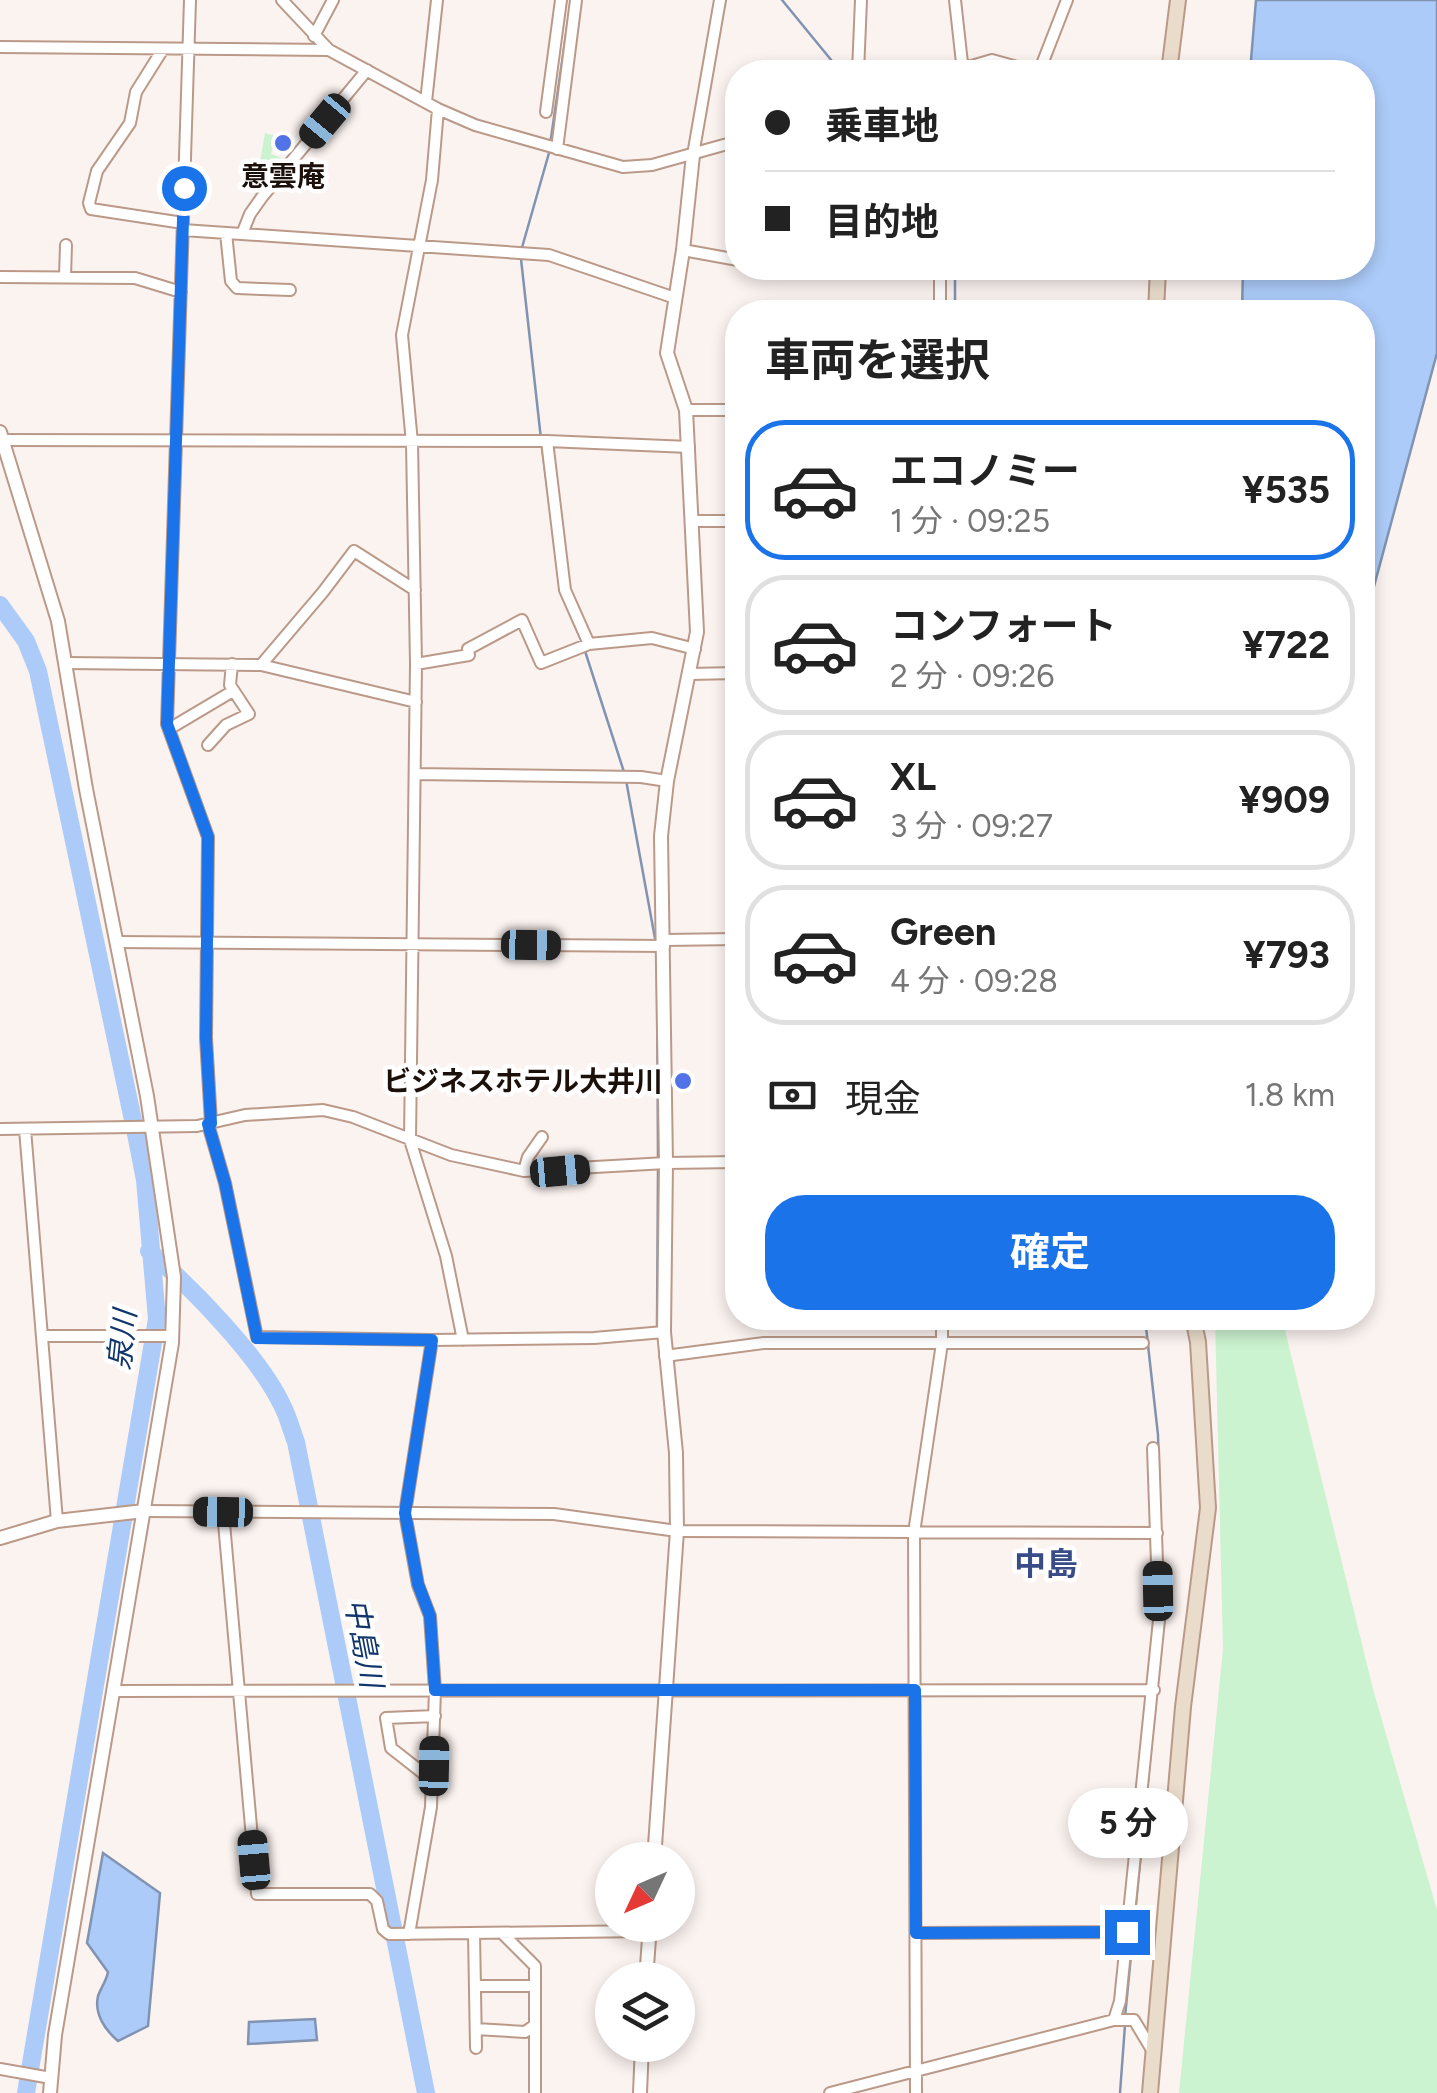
<!DOCTYPE html>
<html lang="ja">
<head>
<meta charset="utf-8">
<style>
	:root { --surface:#fff; --page:#f2f2f2; --text:#222; --muted:#767676; --line:#e0e0e0; --accent:#1a73e8 }
	body { margin:0; font-family:Figtree,"Noto Sans JP",sans-serif; background:var(--page); color:var(--text); height:100vh; display:flex; flex-direction:column; font-size:38px; white-space:nowrap }
	* { box-sizing:border-box; margin:0 }
	p { font-size:32px; color:var(--muted) }
	.icon { flex:none; width:55px; height:55px; fill:none; stroke:currentColor; stroke-width:2; stroke-linecap:round; stroke-linejoin:round }
	.map { position:relative; flex:1; overflow:hidden }
	.panel { position:absolute; left:725px; top:300px; width:650px; height:1030px; display:flex; flex-direction:column; background:var(--surface); border-radius:40px; box-shadow:0 5px 15px #0003 }
	.panel>* { flex:none }
	.guide { position:absolute; left:725px; top:60px; width:650px; height:220px; border-radius:40px; box-shadow:0 5px 15px #0003; display:grid; align-content:center; height:220px; padding:0 40px; background:var(--surface) }
	.needle { width:65px; rotate:226deg }
	.buttons { position:absolute; left:595px; top:1842px; display:grid; gap:20px }
	.buttons a { display:grid; place-items:center; width:100px; height:100px; border-radius:50%; background:var(--surface); box-shadow:0 5px 15px #0003; font-size:50px }
	.end { position:absolute; width:45px; height:45px; margin:-22px; border:12px solid #1a73e8; background:#fff; box-shadow:0 0 0 5px #fff }
	.from { border-radius:50% }
	.bubble { position:absolute; height:70px; border-radius:35px; background:var(--surface); box-shadow:0 5px 15px #0003; font-size:32px; font-weight:700; line-height:70px; text-align:center }
	.car { position:absolute; width:30px; height:60px; margin:-30px -15px; border-radius:12px; box-shadow:0 0 8px 2px #0007; background:linear-gradient(#222 24%,#8ab4d8 0 40%,#222 0 76%,#8ab4d8 0 86%,#222 0) }
	.guide b { display:flex; align-items:center; gap:35px; height:95px; font-size:38px }
	.guide b+b { border-top:2px solid var(--line) }
	.guide i { width:25px; height:25px; background:var(--text) }
	ul { padding:0; list-style:none }
	li { display:flex; align-items:center; gap:30px; height:140px; margin:0 20px 15px; padding:0 20px; border:5px solid var(--line); border-radius:40px }
	li div { flex:1 }
	li b { display:block; font-size:38px }
	li em { font-style:normal; font-weight:700 }
	li.current { border-color:var(--accent) }
	li>.icon { width:90px; height:90px; stroke-width:1.5 }
	h2 { padding:0 40px; font-size:45px; line-height:120px }
	.pay { display:flex; align-items:center; gap:25px; height:110px; padding:0 40px; font-size:38px }
	.pay p { margin-inline-start:auto }
	.cta { display:flex; gap:20px; margin-top:auto; padding:20px 40px }
	.cta a { flex:1; height:115px; border-radius:40px; background:var(--accent); color:#fff; font-size:40px; font-weight:700; line-height:115px; text-align:center }
	.map>svg:first-child { display:block }
	.green { fill:#cbf3cf }
	.water { fill:#accbf8; stroke:#8193b1; stroke-width:2.5 }
	.lines { fill:none; stroke-linecap:round; stroke-linejoin:round }
	.stream { stroke:#8193b1; stroke-width:2.5 }
	.river { stroke:#accbf8; stroke-width:18 }
	.minor-casing { stroke:#b98; stroke-width:14 }
	.tertiary-casing { stroke:#b98; stroke-width:16 }
	.secondary-casing { stroke:#b98; stroke-width:18 }
	.minor { stroke:#fff; stroke-width:10 }
	.tertiary { stroke:#fff; stroke-width:12 }
	.secondary { stroke:#e9dccb; stroke-width:14 }
	.route { stroke:#1a73e8; stroke-width:12 }
	.poi-dot { fill:#5272e7; stroke:#fff; stroke-width:4 }
	.labels { text-anchor:middle; dominant-baseline:central; stroke-width:9; stroke-linejoin:round; paint-order:stroke }
	.poi-label { font-size:28px; font-weight:bold; fill:#1c100a; stroke:#fff }
	.water-label { font-size:30px; font-style:italic; fill:#10366b; stroke:#fff }
	.quarter-label { font-size:32px; font-weight:bold; fill:#394c87; stroke:#fff }
</style>
</head>
<body>
<div class="map">
<svg width="1437" height="2093" viewBox="0 0 1437 2093">
	<rect width="100%" height="100%" fill="#fbf3f0"/>
	<path class="green" d="M265,133L276,136L271,154L287,160L254,197Z
		M1215,1318H1282L1373,1689L1437,1910V2093H1179L1223,1649Z"/>
	<path class="water" d="M1256,0H1437V353L1363,627L1362,312H1242L1243,268H1362V72H1250Z
		M103,1853L160,1893L148,2026L118,2041C105,2030 94,2014 98,1996C101,1987 106,1982 108,1972L87,1943Z
		M315,2019L317,2040L248,2044L249,2022Z"/>
	<g class="lines">
		<path class="stream" d="M782,0L841,72
			M550,145L571,0
			M521,251L549,153
			M521,259L541,439
			M955,268V312
			M542,447L552,524
			M572,619L583,644
			M585,651L624,772
			M626,780L656,944
			M657,967L658,1159
			M1145,1318L1158,1435L1163,1604
			M657,1326L658,1167
			M1125,2017L1163,1627
			M1120,2093L1125,2025"/>
		<path class="river" d="M0,605L26,641L38,671L137,1139L145,1180L157,1319L26,2093
			M149,1251C190,1286 259,1356 282,1405C288,1416 291,1429 296,1442L426,2093"/>
		<g class="minor-casing">
			<path id="minor" d="M190,0L167,724L208,837L206,1038L211,1123
				M282,0L329,50L438,109L475,125L623,167L652,165L738,141
				M955,0L963,72
				M314,36L333,0
				M0,47L328,50
				M163,49L136,92L130,123L97,171L89,203L91,209L183,223
				M858,72L861,0
				M951,72L992,60L1035,72
				M1039,72L1067,0
				M426,102L437,0
				M438,109L432,180L402,335L412,443L416,664L410,1140L446,1256L463,1340
				M546,112L561,0
				M557,149L576,0
				M693,155L720,0
				M183,230L549,255L675,298
				M226,233L231,281L237,288L290,290
				M242,234L250,214L262,197L367,70
				M683,250L738,260
				M0,277L135,278L181,292
				M65,277L66,245
				M940,312V268
				M686,410H738
				M0,440L547,441L689,447
				M547,441L565,590L589,644L652,638L695,649
				M692,521H738
				M65,663L261,665L416,702
				M416,664L469,655L468,649L522,620L541,663L589,644
				M261,665L323,592L354,551L415,590
				M689,674L738,673
				M169,729L233,691
				M208,745L226,725L249,714L230,685L232,664
				M415,774L641,777L667,781
				M663,940L738,939
				M116,942L664,946
				M208,1124L225,1183L257,1337L432,1340
				M0,1129L197,1126L245,1115L323,1110L353,1117L451,1155L524,1171L666,1163L738,1162
				M25,1129L57,1521
				M524,1171L528,1157L542,1137
				M42,1336H172
				M665,1356L764,1343H1143
				M144,1511L554,1514L677,1531L1157,1533
				M223,1512L257,1894H370L377,1901L383,1929L389,1934L649,1931
				M114,1691L1154,1690
				M433,1781L391,1748L386,1718L435,1716
				M474,1933L476,2048
				M502,1933L535,1966V2093
				M916,1933L1127,1932
				M409,1934L431,1807L435,1690L430,1616L418,1585L405,1513L432,1340L594,1338L664,1332
				M475,1986H535
				M1114,2020L1120,2001L1159,1620L1153,1448
				M476,2029L525,2032L535,2025
				M0,2069L51,2078
				M830,2093L1114,2020H1134L1152,2050
				M916,2093L914,1533L942,1343V1318"/>
		</g>
		<g class="tertiary-casing">
			<path id="tertiary" d="M0,432L58,621L86,789L147,1096L174,1277L172,1343L55,2035L50,2093
				M0,1538L57,1521L144,1511
				M654,1860L677,1531L676,1453L664,1332L666,1163L661,836L667,781L697,632L686,410L667,353L683,250L693,155
				M646,1980L650,1925
				M640,2093L642,2045"/>
		</g>
		<g class="secondary-casing">
			<path id="secondary" d="M1169,72L1178,0
				M1156,312L1158,268
				M1150,2093L1183,1707L1208,1508L1198,1342L1193,1318"/>
		</g>
		<use href="#minor" class="minor"/>
		<use href="#tertiary" class="tertiary"/>
		<use href="#secondary" class="secondary"/>
	</g>
	<g class="lines">
		<path class="route" d="M184,188L167,724L208,837L206,1038L211,1123L208,1124L225,1183L257,1338L432,1340L405,1513L418,1584L430,1616L435,1690H915L916,1933L1127,1932"/>
	</g>
	<g class="poi-dot">
		<circle cx="283" cy="143" r="10"/>
		<circle cx="683" cy="1081" r="10"/>
	</g>
	<g class="labels">
		<g class="poi-label">
			<text x="283" y="176">意雲庵</text>
			<text x="663" y="1081" text-anchor="end">ビジネスホテル大井川</text>
		</g>
		<g class="water-label">
			<text transform="translate(122 1340) rotate(-84)">泉川</text>
			<text transform="translate(364 1643) rotate(79)">中島川</text>
		</g>
		<g class="quarter-label">
			<text x="1046" y="1564">中島</text>
		</g>
	</g>
</svg>
<div class="buttons">
<a><svg class="needle" viewBox="-14 -14 28 28"><path d="M0-13l5 13h-10z" fill="#e53935"/><path d="M0 13l5-13h-10z" fill="#767676"/></svg></a>
<a><svg class="icon" aria-label="layers" viewBox="0 0 24 24"><path d="M12 4l9 5-9 5-9-5zM3 14l9 5 9-5"/></svg></a>
</div>
<i class="end from" style="left:184px;top:188px"></i>
<i class="end" style="left:1127px;top:1932px"></i>
<div class="bubble" style="left:1068px;top:1788px;width:120px">5 分</div>
<i class="car" style="left:325px;top:121px;rotate:220deg"></i>
<i class="car" style="left:531px;top:945px;rotate:91deg"></i>
<i class="car" style="left:560px;top:1171px;rotate:85deg"></i>
<i class="car" style="left:223px;top:1512px;rotate:271deg"></i>
<i class="car" style="left:1158px;top:1591px;rotate:359deg"></i>
<i class="car" style="left:434px;top:1766px;rotate:1deg"></i>
<i class="car" style="left:254px;top:1860px;rotate:355deg"></i>
<div class="guide">
<b><i class="from"></i>乗車地</b>
<b><i></i>目的地</b>
</div>
<section class="panel">
<h2>車両を選択</h2>
<ul>
<li class="current"><svg class="icon" aria-label="car" viewBox="0 0 24 24"><path d="M5 17H2v-5l4-1 3-4h7l3 4 3 1v5h-3M9 17h6M6 11h13"/><circle cx="7" cy="17" r="2"/><circle cx="17" cy="17" r="2"/></svg><div><b>エコノミー</b><p>1 分 · 09:25</p></div><em>¥535</em></li>
<li><svg class="icon" aria-label="car" viewBox="0 0 24 24"><path d="M5 17H2v-5l4-1 3-4h7l3 4 3 1v5h-3M9 17h6M6 11h13"/><circle cx="7" cy="17" r="2"/><circle cx="17" cy="17" r="2"/></svg><div><b>コンフォート</b><p>2 分 · 09:26</p></div><em>¥722</em></li>
<li><svg class="icon" aria-label="car" viewBox="0 0 24 24"><path d="M5 17H2v-5l4-1 3-4h7l3 4 3 1v5h-3M9 17h6M6 11h13"/><circle cx="7" cy="17" r="2"/><circle cx="17" cy="17" r="2"/></svg><div><b>XL</b><p>3 分 · 09:27</p></div><em>¥909</em></li>
<li><svg class="icon" aria-label="car" viewBox="0 0 24 24"><path d="M5 17H2v-5l4-1 3-4h7l3 4 3 1v5h-3M9 17h6M6 11h13"/><circle cx="7" cy="17" r="2"/><circle cx="17" cy="17" r="2"/></svg><div><b>Green</b><p>4 分 · 09:28</p></div><em>¥793</em></li>
</ul>
<div class="pay"><svg class="icon" aria-label="cash" viewBox="0 0 24 24"><path d="M3 7h18v10H3z"/><circle cx="12" cy="12" r="2"/></svg>現金<p>1.8 km</p></div>
<div class="cta"><a>確定</a></div>
</section>
</div>
</body>
</html>
